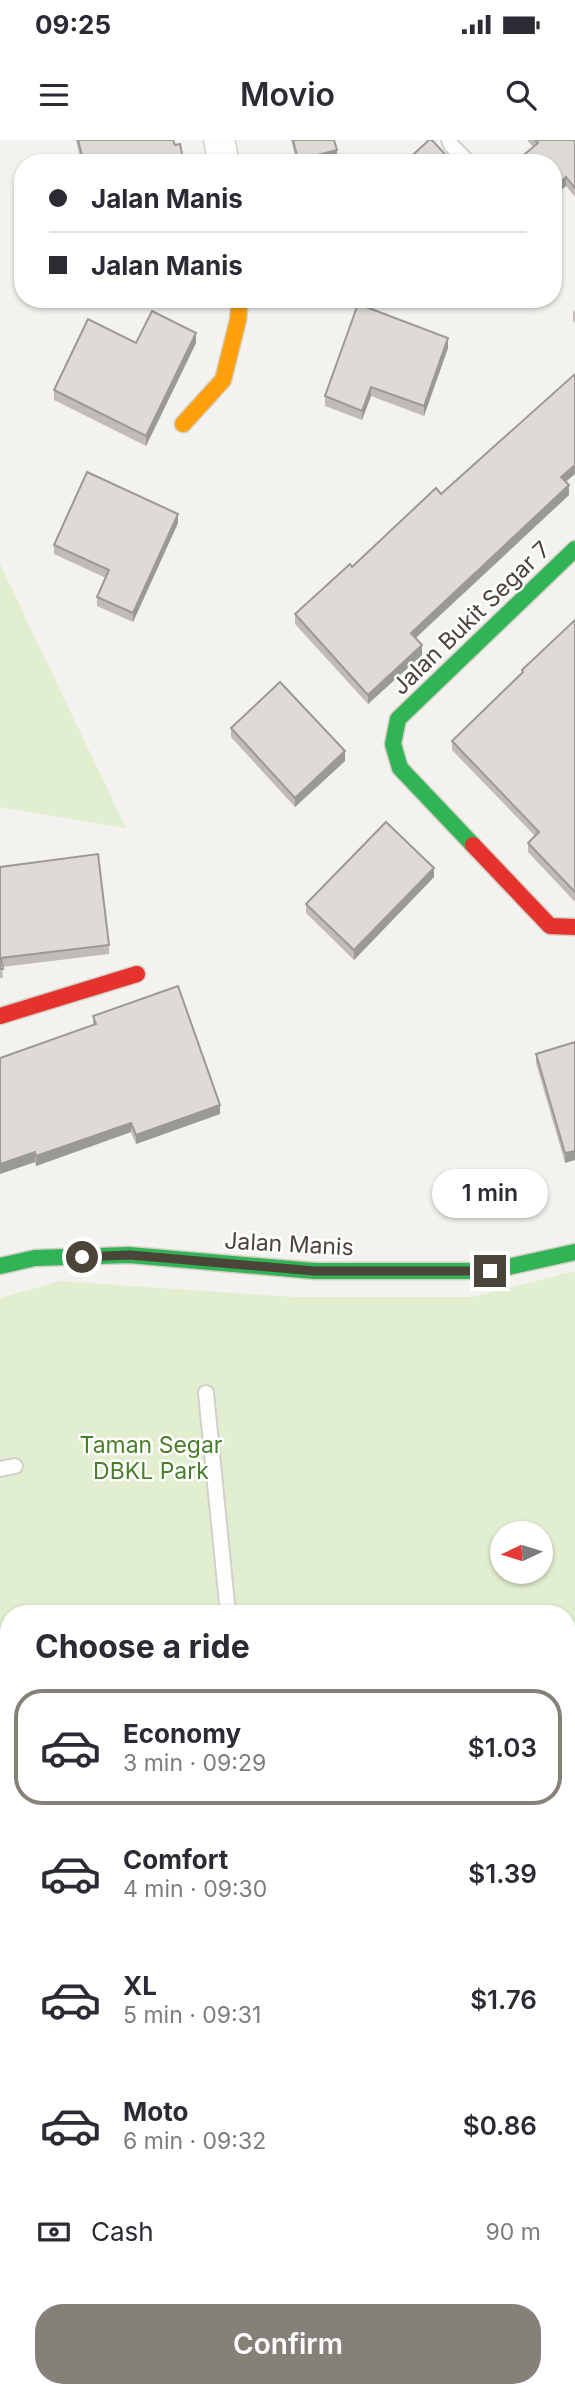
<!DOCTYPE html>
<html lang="en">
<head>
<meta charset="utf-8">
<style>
	:root { --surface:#fff; --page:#f7f7f7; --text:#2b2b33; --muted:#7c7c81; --line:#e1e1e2; --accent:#868178 }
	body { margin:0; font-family:Inter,sans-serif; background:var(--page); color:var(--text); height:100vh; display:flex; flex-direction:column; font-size:26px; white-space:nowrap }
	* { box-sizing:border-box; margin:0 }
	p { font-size:23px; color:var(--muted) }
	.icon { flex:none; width:38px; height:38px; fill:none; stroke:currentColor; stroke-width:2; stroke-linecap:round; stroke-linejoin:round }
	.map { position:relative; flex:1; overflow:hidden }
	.details { position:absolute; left:0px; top:1465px; width:576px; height:793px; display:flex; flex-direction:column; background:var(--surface); border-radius:28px 28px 0 0; box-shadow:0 2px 5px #0004 }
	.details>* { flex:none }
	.hud { position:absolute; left:14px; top:14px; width:548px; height:154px; border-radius:28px; box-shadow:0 2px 5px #0004; display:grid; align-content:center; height:154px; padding:0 35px; background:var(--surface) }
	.needle { width:46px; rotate:266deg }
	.tools { position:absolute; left:490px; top:1381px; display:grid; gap:14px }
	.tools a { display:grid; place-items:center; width:63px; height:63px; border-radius:50%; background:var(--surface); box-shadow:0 2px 5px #0004; font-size:35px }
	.end { position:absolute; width:32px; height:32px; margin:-16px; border:9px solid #4b4439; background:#fff; box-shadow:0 0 0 4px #fff }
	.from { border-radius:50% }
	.bubble { position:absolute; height:49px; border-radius:24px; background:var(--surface); box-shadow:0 2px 5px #0004; font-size:23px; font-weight:600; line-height:49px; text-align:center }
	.hud b { display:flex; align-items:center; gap:24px; height:66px; font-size:26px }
	.hud b+b { border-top:2px solid var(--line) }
	.hud i { width:18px; height:18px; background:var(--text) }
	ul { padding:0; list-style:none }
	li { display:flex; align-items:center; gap:21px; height:116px; margin:0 14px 10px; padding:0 21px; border:4px solid transparent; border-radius:28px }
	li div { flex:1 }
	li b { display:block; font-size:26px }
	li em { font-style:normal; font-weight:600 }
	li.selected { border-color:var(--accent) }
	li>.icon { width:63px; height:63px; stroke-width:1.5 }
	h2 { padding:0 35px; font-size:32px; line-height:84px }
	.pay { display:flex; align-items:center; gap:18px; height:77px; padding:0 35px; font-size:26px }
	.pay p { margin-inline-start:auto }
	.action { display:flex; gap:14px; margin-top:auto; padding:14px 35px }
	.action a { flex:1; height:80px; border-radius:28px; background:var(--accent); color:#fff; font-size:28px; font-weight:600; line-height:80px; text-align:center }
	.status { display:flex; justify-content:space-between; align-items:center; height:49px; padding:0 35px; background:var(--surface); direction:ltr }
	.status svg { height:19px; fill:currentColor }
	header { display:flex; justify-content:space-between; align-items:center; height:91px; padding:0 35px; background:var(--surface); font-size:32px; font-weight:600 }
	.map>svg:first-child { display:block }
	.green { fill:#e1eecf; fill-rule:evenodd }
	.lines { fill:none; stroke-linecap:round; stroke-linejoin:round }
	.lane-casing { stroke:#d2d0cb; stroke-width:18 }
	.street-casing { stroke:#d2d0cb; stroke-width:33 }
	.fast-casing { stroke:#d3cfc5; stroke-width:19 }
	.slow-casing { stroke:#d3cfc5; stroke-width:19 }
	.jam-casing { stroke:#d3cfc5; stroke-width:19 }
	.lane { stroke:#fdfdfc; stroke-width:14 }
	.street { stroke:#fdfdfc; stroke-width:30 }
	.fast { stroke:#30b455; stroke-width:16 }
	.slow { stroke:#ff9f0a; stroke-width:16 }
	.jam { stroke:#e5322d; stroke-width:16 }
	.wall { fill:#bfbcb8 }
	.shaded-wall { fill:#9b9996 }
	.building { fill:#dedbd6; stroke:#9b9996; stroke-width:2 }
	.route { stroke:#4b4439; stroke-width:9 }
	.labels { text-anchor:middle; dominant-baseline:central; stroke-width:5; stroke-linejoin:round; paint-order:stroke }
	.street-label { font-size:23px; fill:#4b4439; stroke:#fff }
	.park-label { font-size:23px; fill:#4a7f2a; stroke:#fff }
</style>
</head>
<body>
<div class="status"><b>09:25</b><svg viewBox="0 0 49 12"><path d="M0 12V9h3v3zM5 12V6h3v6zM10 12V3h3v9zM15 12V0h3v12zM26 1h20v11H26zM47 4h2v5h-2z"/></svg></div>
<header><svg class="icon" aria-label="menu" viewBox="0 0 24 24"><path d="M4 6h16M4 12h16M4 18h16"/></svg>Movio<svg class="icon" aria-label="search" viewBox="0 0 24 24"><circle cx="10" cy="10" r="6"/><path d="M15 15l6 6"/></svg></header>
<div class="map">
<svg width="575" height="2257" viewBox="0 0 575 2257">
	<rect width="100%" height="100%" fill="#f4f2ee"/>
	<path class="green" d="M0,424L126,688L0,667Z
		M575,1131V1570L567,1575V1474H9V1692L0,1691V1158L60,1141L294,1157H473ZM502,1393H541V1432H502Z
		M76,2249H328L326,2257H76Z"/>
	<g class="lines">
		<g class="lane-casing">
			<path id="lane" d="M449,0L451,5L469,23
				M206,1253L228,1474
				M0,1329L15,1326
				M0,1581L9,1579
				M567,1932L575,1946"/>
		</g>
		<g class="street-casing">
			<path id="street" d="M219,0L224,23
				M0,1700L9,1703
				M567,1715L575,1714
				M555,2249L560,2257"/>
		</g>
		<g class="fast-casing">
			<path id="fast" d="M473,705L400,628L393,604L398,579L575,409
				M0,1126L35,1118L129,1115L315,1131H490L575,1112"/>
		</g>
		<g class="slow-casing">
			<path id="slow" d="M183,284L223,240L238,180L240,159"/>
		</g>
		<g class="jam-casing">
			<path id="jam" d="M473,705L550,786L575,787
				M0,876L137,834"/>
		</g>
		<use href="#lane" class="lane"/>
		<use href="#street" class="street"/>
		<use href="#fast" class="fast"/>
		<use href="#slow" class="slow"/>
		<use href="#jam" class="jam"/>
	</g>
	<path class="wall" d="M76,0H173L175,5L184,23H81Z
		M291,0H334L337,19L323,23H297Z
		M527,0H575V57L566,46L553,23H519V19L533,7Z
		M575,170V183L573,181V172Z
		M136,203H196L146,306L54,260V250Z
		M448,208L424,276L371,256L362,280L325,266V256Z
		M566,342L569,355L416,498L422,515L368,564L295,484V474L441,354Z
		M178,383L133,482L97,466V457L106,438L54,414V405Z
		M575,480V762L528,712V703L535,696L452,610V601L522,533V530Z
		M231,588L345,621L295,667L231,597Z
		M0,727L109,805V814L2,827L3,838H0Z
		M434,737L354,820L306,773V764Z
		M93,876L220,974L136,1004L131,992L36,1026L35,1022L0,1034V918L93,885Z
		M575,902L565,1023L536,923V914Z
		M575,1737V1877L567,1862V1742Z
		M0,1822L9,1830V1923L0,1915Z
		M567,1989L575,2004V2222L567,2208Z"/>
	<path class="shaded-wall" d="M337,10V19L323,23H298V20Z
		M566,37V46L553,57V48Z
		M196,193V203L146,306V296Z
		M448,198V208L424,276V266Z
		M371,247V256L362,280V271Z
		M575,325V334L561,346V337Z
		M569,345V355L411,502V493Z
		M178,374V383L133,482V473Z
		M422,505V515L368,564V555Z
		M345,611V621L295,667V658Z
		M434,728V737L354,820V810Z
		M220,965V974L136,1004V995Z
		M131,983V992L36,1026V1016Z
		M575,1011V1020L565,1023V1013Z
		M35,1012V1022L0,1034V1024Z
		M9,2023V2041L0,2052V2033Z"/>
	<path class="building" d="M78,0H173L175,5L180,4L184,23H84Z
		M293,0H334L337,10L298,20Z
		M429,0H432L453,23H404Z
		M535,0H575V48L566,37L553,48V23H522L519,19L538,3Z
		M358,164L448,198L424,266L371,247L362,271L325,256Z
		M152,171L196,193L146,296L54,250L88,179L136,203Z
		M575,234V325L561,337L569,345L411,493L422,505L368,555L295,474L350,424L352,427L436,348L441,354Z
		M87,332L178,374L133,473L97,457L109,430L54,405Z
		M575,480V752L528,703L539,692L452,601L523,532L522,530Z
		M280,542L345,611L295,658L231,588Z
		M386,682L434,728L354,810L306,764Z
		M98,714L109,805L1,818L3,829H0V727Z
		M178,846L220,965L136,995L131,983L36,1016L35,1012L0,1024V918L96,884L93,876Z
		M575,902V1011L565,1013L536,914Z
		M575,1737V1856L567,1842V1742Z
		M0,1822L9,1830V1904L0,1896Z
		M9,1934V2023L0,2033V1945Z
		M567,1989L575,2004V2202L567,2187Z
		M0,2212L9,2220V2249H41L51,2257H0Z"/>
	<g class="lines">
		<path class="route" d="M82,1117L130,1115L315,1131H490"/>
	</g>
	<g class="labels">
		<g class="street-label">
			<text transform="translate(471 478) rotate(-44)">Jalan Bukit Segar 7</text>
			<text transform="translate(289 1104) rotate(3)">Jalan Manis</text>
		</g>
		<g class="park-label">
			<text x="151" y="1305">Taman Segar<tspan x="151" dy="26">DBKL Park</tspan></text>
		</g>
	</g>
</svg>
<div class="tools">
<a><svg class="needle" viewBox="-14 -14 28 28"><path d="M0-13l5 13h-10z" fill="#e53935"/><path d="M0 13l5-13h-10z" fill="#7c7c81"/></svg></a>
</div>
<i class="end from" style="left:82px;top:1117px"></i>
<i class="end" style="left:490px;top:1131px"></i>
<div class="bubble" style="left:432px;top:1029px;width:116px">1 min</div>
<div class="hud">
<b><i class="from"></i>Jalan Manis</b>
<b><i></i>Jalan Manis</b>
</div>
<section class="details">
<h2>Choose a ride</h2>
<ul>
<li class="selected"><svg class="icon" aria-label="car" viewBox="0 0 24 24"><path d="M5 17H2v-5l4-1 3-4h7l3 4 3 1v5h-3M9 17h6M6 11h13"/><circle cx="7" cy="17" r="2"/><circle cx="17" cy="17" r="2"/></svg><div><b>Economy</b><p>3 min · 09:29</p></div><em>$1.03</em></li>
<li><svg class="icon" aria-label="car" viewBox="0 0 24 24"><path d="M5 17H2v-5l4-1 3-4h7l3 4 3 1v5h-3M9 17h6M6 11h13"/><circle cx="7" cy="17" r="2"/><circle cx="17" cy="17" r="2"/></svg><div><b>Comfort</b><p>4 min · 09:30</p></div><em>$1.39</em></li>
<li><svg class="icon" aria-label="car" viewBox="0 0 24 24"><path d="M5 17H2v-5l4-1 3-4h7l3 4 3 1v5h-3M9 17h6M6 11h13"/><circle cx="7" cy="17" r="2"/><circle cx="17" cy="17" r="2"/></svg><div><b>XL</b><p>5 min · 09:31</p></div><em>$1.76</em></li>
<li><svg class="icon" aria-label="car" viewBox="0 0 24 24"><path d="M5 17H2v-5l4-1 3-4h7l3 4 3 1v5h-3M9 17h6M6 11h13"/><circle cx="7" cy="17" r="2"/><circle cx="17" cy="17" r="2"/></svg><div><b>Moto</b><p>6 min · 09:32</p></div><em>$0.86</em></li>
</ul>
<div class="pay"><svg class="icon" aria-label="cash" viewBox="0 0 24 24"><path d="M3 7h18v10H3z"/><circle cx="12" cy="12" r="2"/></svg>Cash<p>90 m</p></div>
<div class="action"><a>Confirm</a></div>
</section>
</div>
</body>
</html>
